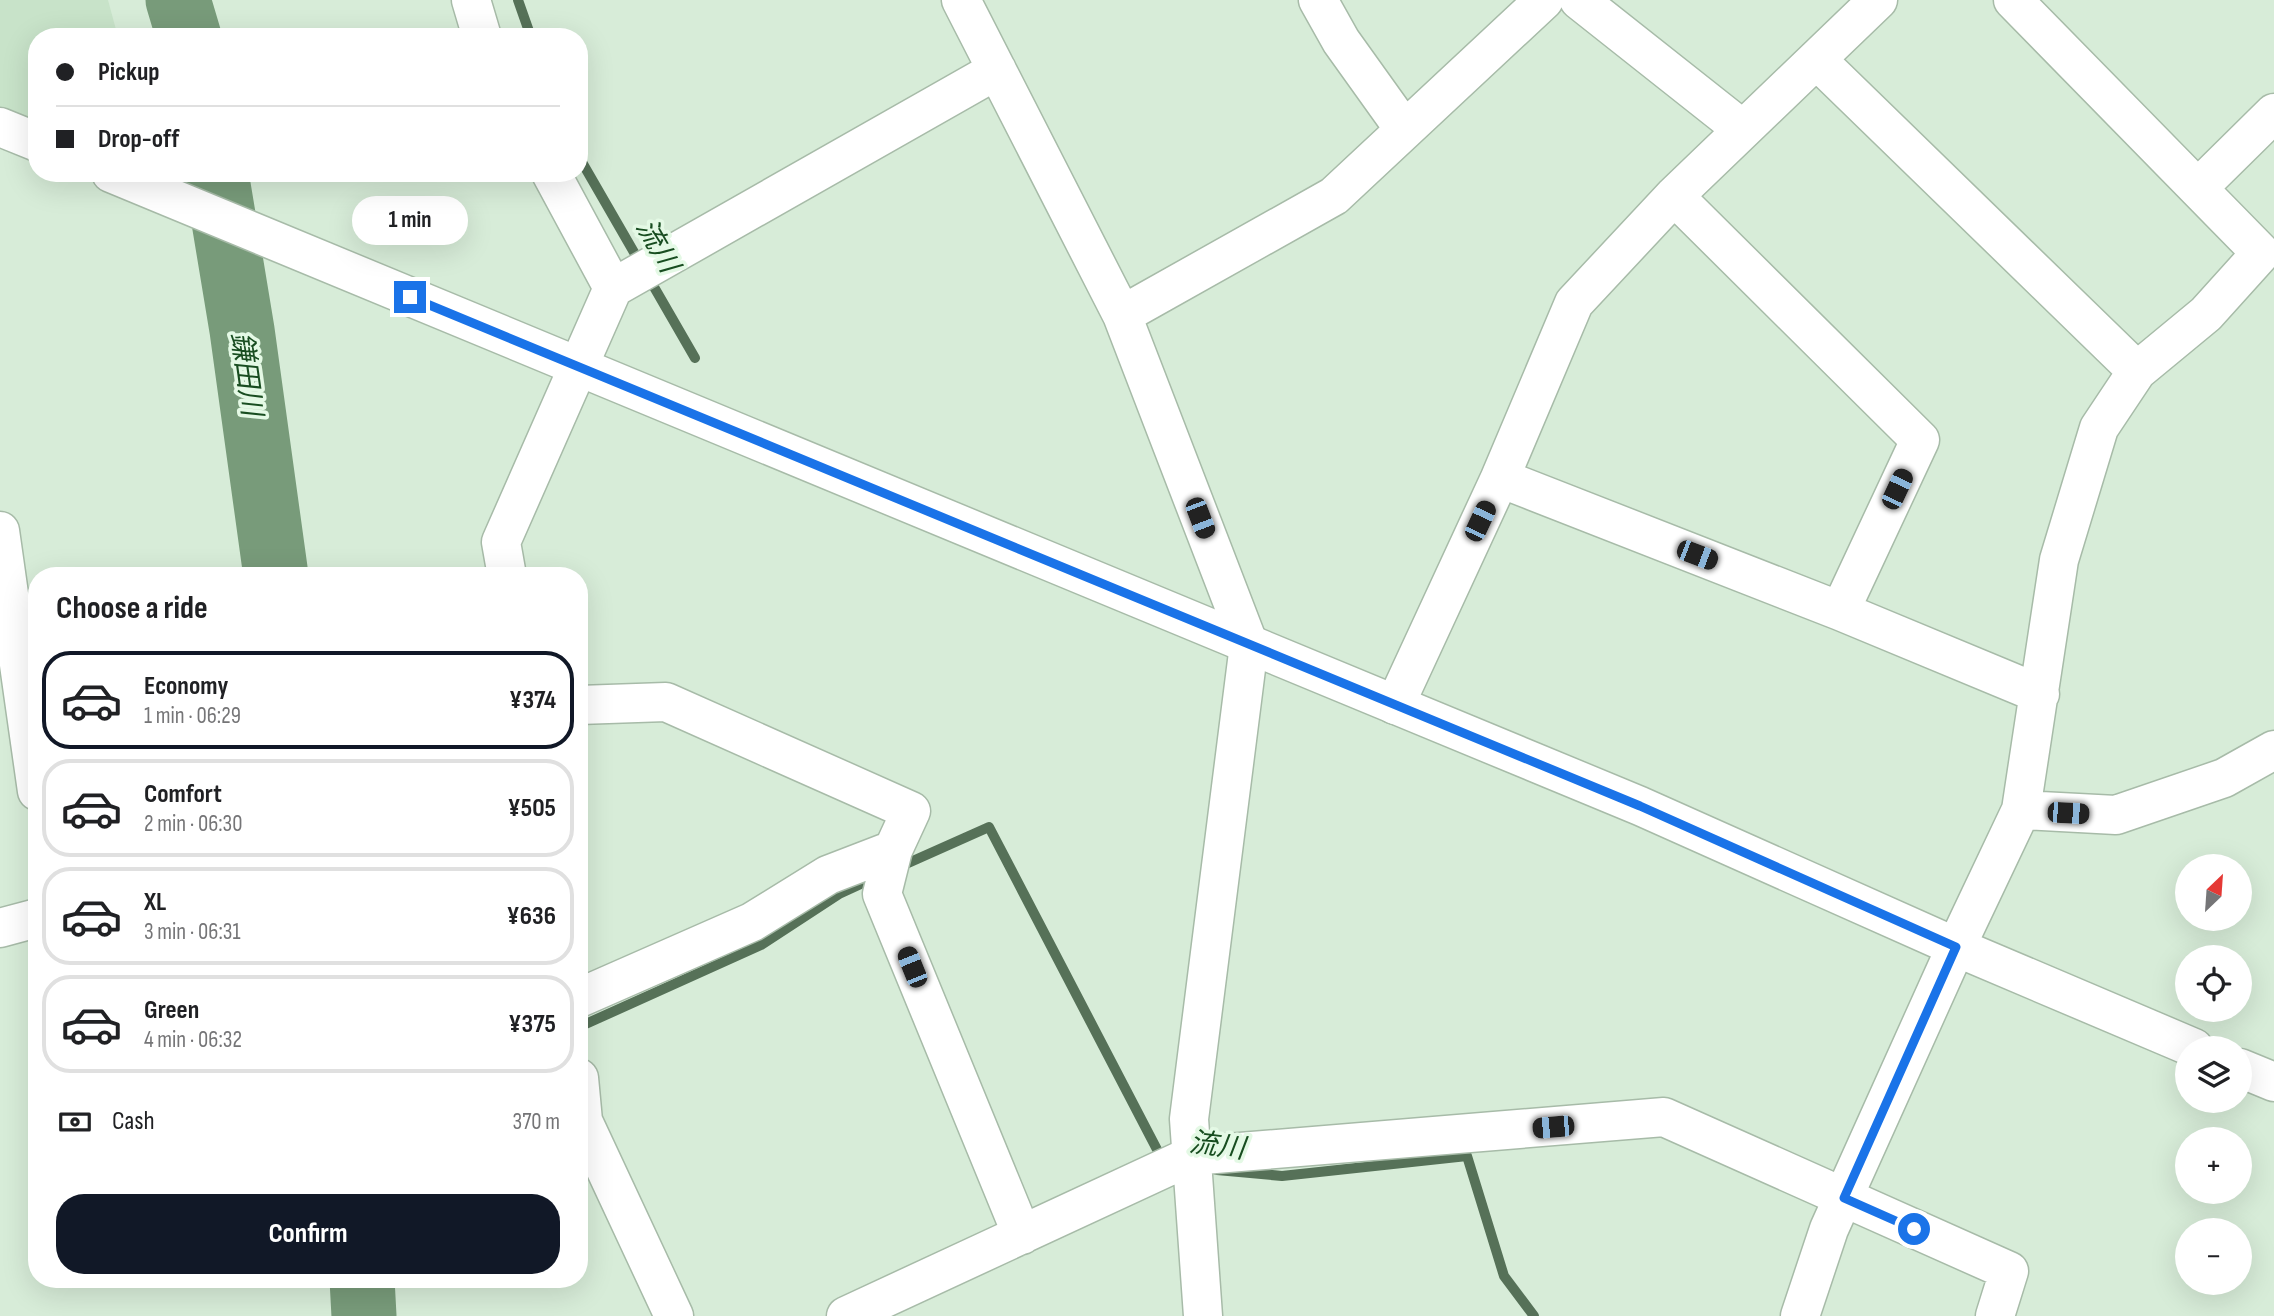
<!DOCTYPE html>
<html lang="en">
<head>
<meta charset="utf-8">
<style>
	:root { --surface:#fff; --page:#f6f6f6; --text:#202124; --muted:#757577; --line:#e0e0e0; --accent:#111827 }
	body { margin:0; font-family:"Sofia Sans Condensed","Noto Sans JP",sans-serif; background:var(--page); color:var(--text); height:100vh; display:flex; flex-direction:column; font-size:26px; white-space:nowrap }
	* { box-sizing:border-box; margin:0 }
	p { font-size:23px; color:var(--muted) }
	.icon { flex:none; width:38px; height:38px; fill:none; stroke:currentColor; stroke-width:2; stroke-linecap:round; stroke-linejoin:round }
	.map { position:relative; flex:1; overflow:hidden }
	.panel { position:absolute; left:28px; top:567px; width:560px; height:721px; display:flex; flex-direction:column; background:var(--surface); border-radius:28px; box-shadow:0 7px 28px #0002 }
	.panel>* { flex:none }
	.guide { position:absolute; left:28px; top:28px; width:560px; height:154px; border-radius:28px; box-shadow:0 7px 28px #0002; display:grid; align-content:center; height:154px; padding:0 28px; background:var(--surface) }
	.needle { width:46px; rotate:25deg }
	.buttons { position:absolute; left:2175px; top:854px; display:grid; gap:14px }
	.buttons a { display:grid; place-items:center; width:77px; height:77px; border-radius:50%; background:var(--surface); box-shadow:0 7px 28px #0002; font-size:35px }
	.end { position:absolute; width:32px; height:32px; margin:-16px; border:9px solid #1a73e8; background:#fff; box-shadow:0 0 0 4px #fff }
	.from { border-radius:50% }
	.bubble { position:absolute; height:49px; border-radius:24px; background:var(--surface); box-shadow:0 7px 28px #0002; font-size:23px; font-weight:700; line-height:49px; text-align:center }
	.car { position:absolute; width:21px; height:42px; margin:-21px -10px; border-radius:9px; box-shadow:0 0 5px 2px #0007; background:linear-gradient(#222 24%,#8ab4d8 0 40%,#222 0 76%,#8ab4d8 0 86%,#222 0) }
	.guide b { display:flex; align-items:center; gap:24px; height:66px; font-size:26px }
	.guide b+b { border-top:2px solid var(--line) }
	.guide i { width:18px; height:18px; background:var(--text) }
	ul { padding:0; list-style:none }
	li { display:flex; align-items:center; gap:21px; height:98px; margin:0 14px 10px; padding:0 14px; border:4px solid var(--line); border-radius:28px }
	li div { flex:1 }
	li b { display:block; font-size:26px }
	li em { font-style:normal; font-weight:700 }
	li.active { border-color:var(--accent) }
	li>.icon { width:63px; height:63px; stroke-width:1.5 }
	h2 { padding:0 28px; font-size:32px; line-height:84px }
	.pay { display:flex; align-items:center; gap:18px; height:77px; padding:0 28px; font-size:26px }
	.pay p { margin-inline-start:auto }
	.cta { display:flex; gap:14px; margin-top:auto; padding:14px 28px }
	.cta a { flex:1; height:80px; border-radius:28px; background:var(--accent); color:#fff; font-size:28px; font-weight:700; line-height:80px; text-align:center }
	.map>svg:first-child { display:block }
	.built { fill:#c8e3c9 }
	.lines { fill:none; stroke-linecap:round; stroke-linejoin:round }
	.stream { stroke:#567158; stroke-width:10 }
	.river { stroke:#789b7a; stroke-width:65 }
	.minor-casing { stroke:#a7bba8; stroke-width:41 }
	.tertiary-casing { stroke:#a7bba8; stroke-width:41 }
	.minor { stroke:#fff; stroke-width:38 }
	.tertiary { stroke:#fff; stroke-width:38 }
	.route { stroke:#1a73e8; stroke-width:9 }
	.labels { text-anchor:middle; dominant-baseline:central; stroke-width:7; stroke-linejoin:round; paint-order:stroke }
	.water-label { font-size:28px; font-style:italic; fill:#184d20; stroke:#e4f9e5 }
</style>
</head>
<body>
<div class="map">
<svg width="2274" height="1316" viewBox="0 0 2274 1316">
	<rect width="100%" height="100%" fill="#d7ecd8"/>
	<path class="built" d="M0,0H108L118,37H37V142L0,127Z"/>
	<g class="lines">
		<path class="stream" d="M518,0L531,37
			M579,157L695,358
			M897,868L989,827L1163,1161
			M579,1027L761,945L839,894L876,877
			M1217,1170L1282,1176L1467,1156L1504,1276L1534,1316"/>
		<path class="river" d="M178,0L189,37
			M216,173L242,330L276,576
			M362,1279L364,1316"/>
		<g class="minor-casing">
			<path id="minor" d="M471,0L482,37
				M961,0L1122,315L1249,645L1189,1119L1203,1316
				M1318,0L1341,41L1404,129
				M1579,0L1742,129
				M1878,0L1674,196L1574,303L1500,478L1840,611L2040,694
				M1817,60L2137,371
				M551,173L613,288
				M2198,188L2274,113
				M1674,196L1920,440L1840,611
				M1122,315L1334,196L1544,0
				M0,531L37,791
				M507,576L501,542L613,288L997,70
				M579,705L666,702L911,811L893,850L882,894L1022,1235
				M1395,705L1500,478
				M2021,810L2116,815L2224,778L2274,750
				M0,928L37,918
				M579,998L752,922L828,875L893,850
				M579,1078L583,1121L674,1316
				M846,1316L1191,1156L1664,1117L2009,1271L1995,1316
				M1800,1316L1829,1229L1956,947L2021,810L2059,560L2099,428L2137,371L2206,314L2261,253L2013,0"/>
		</g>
		<g class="tertiary-casing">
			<path id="tertiary" d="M0,127L37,142
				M111,173L1640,806L1956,947L2194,1048
				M2240,1068L2274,1082"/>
		</g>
		<use href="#minor" class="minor"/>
		<use href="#tertiary" class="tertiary"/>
	</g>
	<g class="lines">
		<path class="route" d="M410,297L1640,806L1956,947L1844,1198L1914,1229"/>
	</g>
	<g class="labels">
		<g class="water-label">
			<text transform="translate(657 246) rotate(60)">流川</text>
			<text transform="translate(246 374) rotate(82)">鎌田川</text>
			<text transform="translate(1217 1146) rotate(7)">流川</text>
		</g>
	</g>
</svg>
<div class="buttons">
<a><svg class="needle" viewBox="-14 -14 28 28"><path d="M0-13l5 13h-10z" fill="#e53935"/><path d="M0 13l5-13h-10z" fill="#757577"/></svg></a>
<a><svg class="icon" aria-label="locate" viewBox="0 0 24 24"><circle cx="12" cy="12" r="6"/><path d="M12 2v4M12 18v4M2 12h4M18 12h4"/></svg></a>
<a><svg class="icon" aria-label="layers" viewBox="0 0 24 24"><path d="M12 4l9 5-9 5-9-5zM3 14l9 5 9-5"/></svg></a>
<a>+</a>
<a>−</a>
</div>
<i class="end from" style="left:1914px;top:1229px"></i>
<i class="end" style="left:410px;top:297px"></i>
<div class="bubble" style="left:352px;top:196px;width:116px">1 min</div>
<i class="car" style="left:1897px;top:489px;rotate:25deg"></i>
<i class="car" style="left:1200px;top:518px;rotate:159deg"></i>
<i class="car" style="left:1480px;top:521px;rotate:25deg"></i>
<i class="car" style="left:1697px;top:555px;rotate:111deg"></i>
<i class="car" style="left:2068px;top:813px;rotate:93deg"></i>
<i class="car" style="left:912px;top:967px;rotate:338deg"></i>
<i class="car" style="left:1553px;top:1127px;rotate:265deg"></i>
<div class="guide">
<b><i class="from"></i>Pickup</b>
<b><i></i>Drop-off</b>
</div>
<section class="panel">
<h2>Choose a ride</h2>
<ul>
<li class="active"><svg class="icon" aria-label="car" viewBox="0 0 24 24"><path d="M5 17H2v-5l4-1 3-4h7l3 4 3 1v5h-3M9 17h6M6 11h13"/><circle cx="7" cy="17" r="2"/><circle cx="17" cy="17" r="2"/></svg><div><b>Economy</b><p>1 min · 06:29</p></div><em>¥374</em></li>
<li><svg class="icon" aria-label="car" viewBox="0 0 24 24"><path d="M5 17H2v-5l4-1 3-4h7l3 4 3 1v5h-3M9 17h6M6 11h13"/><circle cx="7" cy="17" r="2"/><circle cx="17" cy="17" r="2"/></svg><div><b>Comfort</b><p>2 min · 06:30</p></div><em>¥505</em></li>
<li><svg class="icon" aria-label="car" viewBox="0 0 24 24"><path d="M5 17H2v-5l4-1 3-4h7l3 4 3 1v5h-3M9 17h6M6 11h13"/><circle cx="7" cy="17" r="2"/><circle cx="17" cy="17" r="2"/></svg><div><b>XL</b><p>3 min · 06:31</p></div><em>¥636</em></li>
<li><svg class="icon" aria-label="car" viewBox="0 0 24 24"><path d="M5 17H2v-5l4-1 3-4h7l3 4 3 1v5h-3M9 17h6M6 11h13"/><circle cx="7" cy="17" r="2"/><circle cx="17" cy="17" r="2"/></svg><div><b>Green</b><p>4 min · 06:32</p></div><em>¥375</em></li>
</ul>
<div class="pay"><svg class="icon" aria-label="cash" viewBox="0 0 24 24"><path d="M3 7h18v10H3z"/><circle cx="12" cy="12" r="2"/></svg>Cash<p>370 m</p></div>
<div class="cta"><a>Confirm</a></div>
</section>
</div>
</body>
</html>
